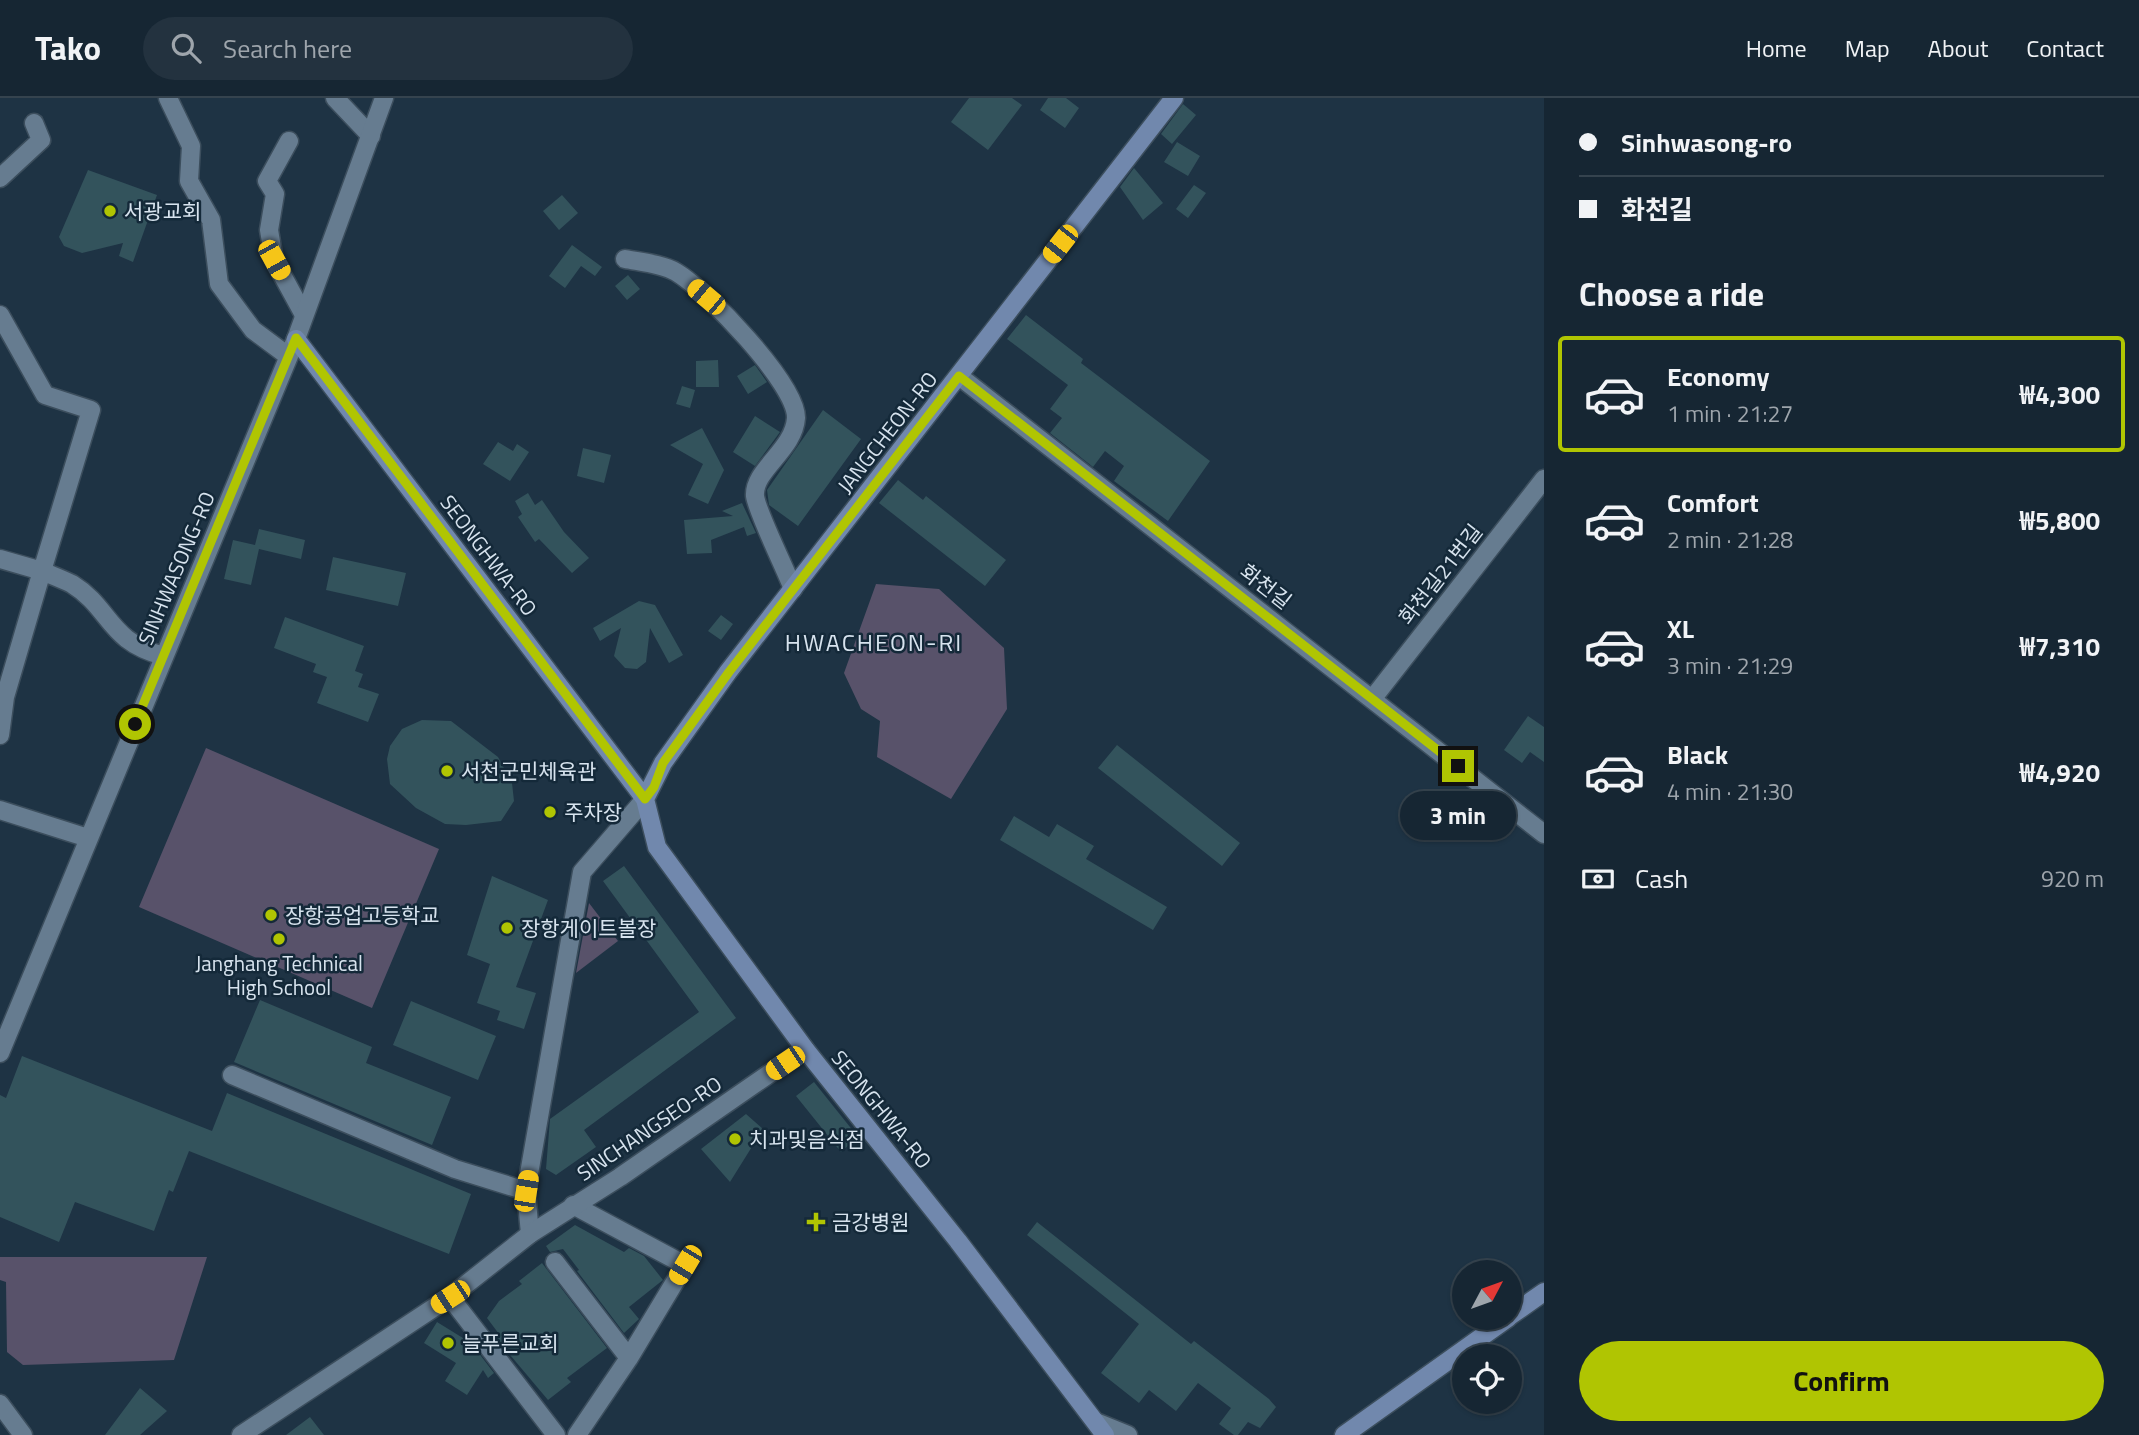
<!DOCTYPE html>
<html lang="en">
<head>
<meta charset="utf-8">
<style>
	:root { --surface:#162633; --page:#23323f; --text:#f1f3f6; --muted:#9ea5ac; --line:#35434e; --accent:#b0c502 }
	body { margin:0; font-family:"Titillium Web","Noto Sans KR",sans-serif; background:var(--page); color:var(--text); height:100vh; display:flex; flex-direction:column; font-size:26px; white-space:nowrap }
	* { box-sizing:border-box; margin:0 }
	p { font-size:23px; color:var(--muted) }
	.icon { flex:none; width:38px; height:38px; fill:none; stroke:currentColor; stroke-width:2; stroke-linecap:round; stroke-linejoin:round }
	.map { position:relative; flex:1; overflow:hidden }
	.details { display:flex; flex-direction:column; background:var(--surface); width:595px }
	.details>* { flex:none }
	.hud { display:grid; align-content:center; height:154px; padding:0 35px; background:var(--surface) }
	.needle { width:46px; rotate:49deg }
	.controls { position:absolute; left:1452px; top:1162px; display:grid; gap:14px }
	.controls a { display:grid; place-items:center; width:70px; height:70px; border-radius:50%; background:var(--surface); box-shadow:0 2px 5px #0004,0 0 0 2px var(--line); font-size:35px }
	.end { position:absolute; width:32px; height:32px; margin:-16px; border:9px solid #b0c502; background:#111; box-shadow:0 0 0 4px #111 }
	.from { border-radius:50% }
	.bubble { position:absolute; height:49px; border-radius:24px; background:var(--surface); box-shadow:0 2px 5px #0004,0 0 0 2px var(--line); font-size:23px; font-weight:700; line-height:49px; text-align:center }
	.car { position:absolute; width:21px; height:42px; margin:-21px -10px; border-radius:9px; box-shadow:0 0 5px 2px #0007; background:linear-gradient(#f5c518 24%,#345 0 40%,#f5c518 0 76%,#345 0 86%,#f5c518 0) }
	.hud b { display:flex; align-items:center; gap:24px; height:66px; font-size:26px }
	.hud b+b { border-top:2px solid var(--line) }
	.hud i { width:18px; height:18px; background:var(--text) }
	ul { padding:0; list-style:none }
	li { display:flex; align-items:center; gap:21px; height:116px; margin:0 14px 10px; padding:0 21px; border:4px solid transparent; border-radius:7px }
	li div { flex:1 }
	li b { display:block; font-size:26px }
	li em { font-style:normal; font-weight:700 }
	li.current { border-color:var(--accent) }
	li>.icon { width:63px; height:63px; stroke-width:1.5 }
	h2 { padding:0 35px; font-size:32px; line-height:84px }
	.pay { display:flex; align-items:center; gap:18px; height:77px; padding:0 35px; font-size:26px }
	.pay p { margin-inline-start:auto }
	.button { display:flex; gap:14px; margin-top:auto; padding:14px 35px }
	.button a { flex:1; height:80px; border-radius:42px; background:var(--accent); color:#111; font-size:28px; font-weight:700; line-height:80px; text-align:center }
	header { display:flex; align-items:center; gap:42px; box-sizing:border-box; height:98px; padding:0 35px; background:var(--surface); border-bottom:2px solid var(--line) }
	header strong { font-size:33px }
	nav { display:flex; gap:38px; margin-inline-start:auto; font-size:24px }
	.search { width:490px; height:63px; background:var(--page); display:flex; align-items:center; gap:18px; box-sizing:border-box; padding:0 24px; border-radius:38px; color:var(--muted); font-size:26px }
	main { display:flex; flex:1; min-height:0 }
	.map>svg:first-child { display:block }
	.green { fill:#58526a }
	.building { fill:#33535c }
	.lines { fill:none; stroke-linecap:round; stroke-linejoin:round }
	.minor-casing { stroke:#3c4e5d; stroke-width:21 }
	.tertiary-casing { stroke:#3c4e5d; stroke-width:21 }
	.secondary-casing { stroke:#3c4e5d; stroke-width:21 }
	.minor { stroke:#667c90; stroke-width:18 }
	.tertiary { stroke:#667c90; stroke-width:18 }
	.secondary { stroke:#7188ad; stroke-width:18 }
	.route { stroke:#b0c502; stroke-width:9 }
	.poi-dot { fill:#b0c502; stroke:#142939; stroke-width:2.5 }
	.labels { text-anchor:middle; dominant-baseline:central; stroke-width:5; stroke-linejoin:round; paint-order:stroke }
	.poi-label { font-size:21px; fill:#d7e3ee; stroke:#142939; text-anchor:start }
	.street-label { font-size:21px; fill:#d7e3ee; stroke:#142939 }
	.quarter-label { font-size:24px; letter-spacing:2px; fill:#d7e3ee; stroke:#142939 }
</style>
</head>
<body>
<header>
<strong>Tako</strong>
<div class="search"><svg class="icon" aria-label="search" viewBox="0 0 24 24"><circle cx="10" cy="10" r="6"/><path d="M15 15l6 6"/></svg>Search here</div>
<nav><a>Home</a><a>Map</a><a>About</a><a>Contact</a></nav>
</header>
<main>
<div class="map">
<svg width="1544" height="1337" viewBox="0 0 1544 1337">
	<rect width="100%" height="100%" fill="#1e3344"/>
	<path class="green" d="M876,486L939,491L1004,550L1007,611L951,701L877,659L880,623L861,611L844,575Z
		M206,650L439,751L372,910L139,809Z
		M589,805L618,843L576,875Z
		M0,1159H207L174,1262L23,1267L7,1254L6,1184L0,1182Z"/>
	<path class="building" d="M969,0H1012L1022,7L988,52L951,24Z
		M1048,0H1066L1079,10L1065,30L1040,12Z
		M1183,6L1196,17L1172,46L1161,36Z
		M1177,44L1200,58L1188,78L1164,64Z
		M1134,70L1163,105L1143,122L1120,89Z
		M88,72L157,97L133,164L119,158L123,145L82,155L64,148L59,139Z
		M1194,87L1206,95L1188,120L1176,111Z
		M562,97L578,115L559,132L543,113Z
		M572,147L602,169L595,178L581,168L565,190L549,178Z
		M628,177L640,191L627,202L615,188Z
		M1026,217L1083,261L1081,265L1210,363L1168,423L1114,383L1124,368L1105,353L1093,369L1050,335L1062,320L1050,311L1068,287L1007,241Z
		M718,262L719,289H696V263Z
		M755,267L767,284L748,296L737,278Z
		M682,288L695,292L690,310L676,306Z
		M823,312L861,341L798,428L769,407L767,392Z
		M755,318L780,334L755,368L733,354Z
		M702,330L724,372L708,406L688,397L703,366L670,347Z
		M498,344L513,353L517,346L529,354L510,383L483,366Z
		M583,350L611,357L604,385L577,378Z
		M898,382L923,402L926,398L1006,462L985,488L879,405Z
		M528,395L535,407L542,402L564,434L589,460L572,475L539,441L535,444L518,419L522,416L515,403Z
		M742,405L756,435L747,438L744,429L711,442L712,455L687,456L684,422L733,418L722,413Z
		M259,431L305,442L301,461L259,451L251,487L224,481L233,442L255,447Z
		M333,459L406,475L398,508L326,492Z
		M639,503L655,507L683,557L669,565L650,530L646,564L637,571L625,570L614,558L621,530L600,543L593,530Z
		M721,517L733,526L721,542L708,533Z
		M285,519L364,548L355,573L363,576L358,589L379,596L368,624L317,605L327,579L313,574L316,566L274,550Z
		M1528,618L1544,629V664L1530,654L1522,665L1504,652Z
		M422,622L451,623L498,659L512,685L514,703L501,723L466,727L445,726L416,710L390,686L387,661L390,648L402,631Z
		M1117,647L1240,745L1222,768L1098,670Z
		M1014,718L1049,739L1057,726L1094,748L1086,761L1167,809L1153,832L1000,742Z
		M624,768L736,920L584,1032L596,1049L556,1077L546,1071L550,1021L699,914L603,783Z
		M492,778L548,802L516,889L536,895L524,931L497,922L500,913L477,905L490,866L467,857Z
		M260,902L372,949L366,965L451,999L432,1047L234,964Z
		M411,903L496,938L478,982L393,947Z
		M22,958L212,1033L227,995L471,1096L449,1156L189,1053L173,1094L169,1092L154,1133L75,1104L59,1144L0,1119V997L6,1000Z
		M814,984L858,1039L841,1054L796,998Z
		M746,1016L763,1031L730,1084L701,1051Z
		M1037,1124L1191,1246L1194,1243L1269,1301L1276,1309L1260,1330L1248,1324L1238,1337H1234L1219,1326L1231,1310L1198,1285L1176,1313L1149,1292L1139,1305L1101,1275L1139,1226L1027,1137Z
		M575,1127L624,1154L629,1150L644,1158L663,1182L629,1209L639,1221L624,1235L577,1173L579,1172L563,1151L550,1154L546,1148Z
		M542,1165L607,1250L567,1280L571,1284L548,1302L495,1239L499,1236L487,1220L499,1203L522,1186L519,1183Z
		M437,1224L471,1245L494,1275L488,1280L483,1272L467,1297L445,1283L456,1265L424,1245Z
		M140,1290L167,1313L140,1337H105Z
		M310,1319L324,1337H286Z"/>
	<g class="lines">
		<g class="minor-casing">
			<path id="minor" d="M168,0L191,48L189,83L211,122L219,186L253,232L288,258
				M335,0L371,38
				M289,43L267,83L275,96L269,132L274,162L304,217
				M0,80L41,42L34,25
				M625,161C640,164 662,166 676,174C705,191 797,286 796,320C794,352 753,372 755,398C757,414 786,472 793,491
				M0,217L45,297L91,312L42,473L0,461
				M959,278L1544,736
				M1373,600L1544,381
				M0,637L5,599L42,473C51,477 62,481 72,486C111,510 108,544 164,558
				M0,712L88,740
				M0,955L296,241
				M232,977L455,1071L526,1093
				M573,1107L685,1167L629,1260L577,1337
				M530,1136L526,1093L582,774L645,701
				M555,1164L629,1260
				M450,1199L556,1337
				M0,1306L23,1337
				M1096,1324L1128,1337"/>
		</g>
		<g class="tertiary-casing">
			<path id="tertiary" d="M296,241L384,0
				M241,1337L450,1199L530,1136L620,1079L805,951"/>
		</g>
		<g class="secondary-casing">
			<path id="secondary" d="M296,241L645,701L657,749L805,951L958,1143L1105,1337
				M645,701L663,665L728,574L1174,0
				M1510,1218L1544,1194
				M1344,1337L1508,1220"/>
		</g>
		<use href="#minor" class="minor"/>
		<use href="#tertiary" class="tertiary"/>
		<use href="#secondary" class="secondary"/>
	</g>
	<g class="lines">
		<path class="route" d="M135,626L296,240L645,701L654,689L663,665L729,574L959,278L1458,668"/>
	</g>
	<g class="poi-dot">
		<circle cx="110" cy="113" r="7"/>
		<circle cx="447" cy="673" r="7"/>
		<circle cx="550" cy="714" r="7"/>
		<circle cx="271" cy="817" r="7"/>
		<circle cx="507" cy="830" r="7"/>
		<circle cx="279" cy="841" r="7"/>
		<circle cx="735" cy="1041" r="7"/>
		<path d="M812.5 1113.5h7v7h7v7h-7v7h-7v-7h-7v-7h7z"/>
		<circle cx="448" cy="1245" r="7"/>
	</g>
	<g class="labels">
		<g class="poi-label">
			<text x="124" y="113">서광교회</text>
			<text x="461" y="673">서천군민체육관</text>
			<text x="564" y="714">주차장</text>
			<text x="285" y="817">장항공업고등학교</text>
			<text x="521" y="830">장항게이트볼장</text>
			<text x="279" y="865" text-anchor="middle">Janghang Technical<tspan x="279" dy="24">High School</tspan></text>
			<text x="749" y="1041">치과및음식점</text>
			<text x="832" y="1124">금강병원</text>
			<text x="462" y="1245">늘푸른교회</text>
		</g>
		<g class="street-label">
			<text transform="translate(887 334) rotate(-52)">JANGCHEON-RO</text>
			<text transform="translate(489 457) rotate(53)">SEONGHWA-RO</text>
			<text transform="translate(176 470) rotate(-67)">SINHWASONG-RO</text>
			<text transform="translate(1440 476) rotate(-52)">화천길21번길</text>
			<text transform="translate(1266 488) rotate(38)">화천길</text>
			<text transform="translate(882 1011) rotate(51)">SEONGHWA-RO</text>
			<text transform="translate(649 1030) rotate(-34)">SINCHANGSEO-RO</text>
		</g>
		<g class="quarter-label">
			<text x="874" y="544">HWACHEON-RI</text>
		</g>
	</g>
</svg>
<div class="controls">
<a><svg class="needle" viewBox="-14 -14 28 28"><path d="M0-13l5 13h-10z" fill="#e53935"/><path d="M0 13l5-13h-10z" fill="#9ea5ac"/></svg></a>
<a><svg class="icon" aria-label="locate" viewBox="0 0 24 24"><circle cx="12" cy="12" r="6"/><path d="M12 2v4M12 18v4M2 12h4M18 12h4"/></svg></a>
</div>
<i class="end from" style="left:135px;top:626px"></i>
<i class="end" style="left:1458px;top:668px"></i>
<div class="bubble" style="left:1400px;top:693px;width:116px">3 min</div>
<i class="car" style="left:1060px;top:146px;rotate:218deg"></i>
<i class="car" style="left:274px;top:162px;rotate:151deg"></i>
<i class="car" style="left:706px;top:199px;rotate:310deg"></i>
<i class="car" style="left:785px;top:965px;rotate:236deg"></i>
<i class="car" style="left:526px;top:1093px;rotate:9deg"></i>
<i class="car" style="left:685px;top:1167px;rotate:211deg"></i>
<i class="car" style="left:450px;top:1199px;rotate:237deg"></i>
</div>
<section class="details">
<div class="hud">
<b><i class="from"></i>Sinhwasong-ro</b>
<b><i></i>화천길</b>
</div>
<h2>Choose a ride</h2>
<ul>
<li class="current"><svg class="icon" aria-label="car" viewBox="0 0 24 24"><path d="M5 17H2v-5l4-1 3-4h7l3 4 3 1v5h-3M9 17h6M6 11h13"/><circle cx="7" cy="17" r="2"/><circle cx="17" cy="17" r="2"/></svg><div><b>Economy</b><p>1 min · 21:27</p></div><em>₩4,300</em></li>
<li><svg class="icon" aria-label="car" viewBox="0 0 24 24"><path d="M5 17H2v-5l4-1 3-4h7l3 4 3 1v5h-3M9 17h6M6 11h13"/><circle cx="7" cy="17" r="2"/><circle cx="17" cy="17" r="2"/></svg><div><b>Comfort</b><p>2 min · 21:28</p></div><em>₩5,800</em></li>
<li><svg class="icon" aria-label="car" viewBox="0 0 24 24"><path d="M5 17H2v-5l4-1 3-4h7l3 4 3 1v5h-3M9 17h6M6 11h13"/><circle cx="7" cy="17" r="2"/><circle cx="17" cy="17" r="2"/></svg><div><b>XL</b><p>3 min · 21:29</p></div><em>₩7,310</em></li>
<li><svg class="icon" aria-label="car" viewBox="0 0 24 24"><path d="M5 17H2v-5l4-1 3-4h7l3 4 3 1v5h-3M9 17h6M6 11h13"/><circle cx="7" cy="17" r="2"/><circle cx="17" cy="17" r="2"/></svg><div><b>Black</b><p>4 min · 21:30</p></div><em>₩4,920</em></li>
</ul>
<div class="pay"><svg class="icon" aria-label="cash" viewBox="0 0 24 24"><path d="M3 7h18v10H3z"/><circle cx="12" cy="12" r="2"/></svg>Cash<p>920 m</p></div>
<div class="button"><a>Confirm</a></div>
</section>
</main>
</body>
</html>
